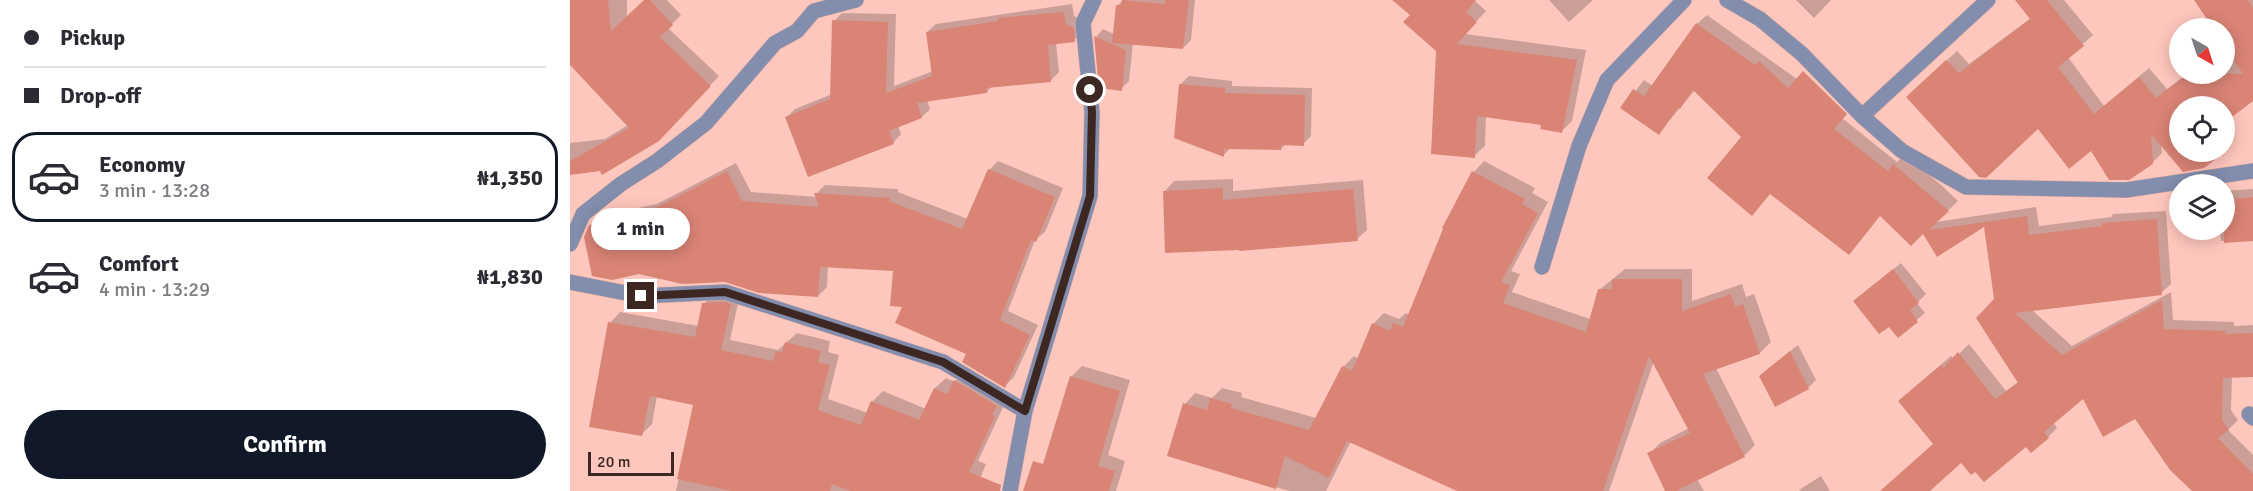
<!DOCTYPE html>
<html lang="en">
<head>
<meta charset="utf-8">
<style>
	:root { --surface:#fff; --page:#f2f2f3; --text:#2b2b33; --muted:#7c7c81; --line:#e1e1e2; --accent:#111827 }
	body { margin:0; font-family:Signika,sans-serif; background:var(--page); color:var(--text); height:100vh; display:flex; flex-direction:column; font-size:22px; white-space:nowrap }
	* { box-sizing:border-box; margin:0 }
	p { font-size:20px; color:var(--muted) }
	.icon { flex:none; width:33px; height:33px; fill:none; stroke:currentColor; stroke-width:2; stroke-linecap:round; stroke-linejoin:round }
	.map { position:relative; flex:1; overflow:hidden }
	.sheet { display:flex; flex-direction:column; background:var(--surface); width:570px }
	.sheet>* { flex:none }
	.banner { display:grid; align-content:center; height:132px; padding:0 24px; background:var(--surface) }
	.needle { width:39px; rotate:141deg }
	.buttons { position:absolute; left:1599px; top:18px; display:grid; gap:12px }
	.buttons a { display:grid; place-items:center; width:66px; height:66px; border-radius:50%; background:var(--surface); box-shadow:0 3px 15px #0003; font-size:30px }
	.scale { position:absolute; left:18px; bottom:15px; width:86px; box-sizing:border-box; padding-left:6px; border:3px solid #3c2723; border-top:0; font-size:16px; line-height:21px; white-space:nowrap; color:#3c2723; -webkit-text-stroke:4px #fec7bd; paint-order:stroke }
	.end { position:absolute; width:27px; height:27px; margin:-14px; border:8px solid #3c2723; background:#fff; box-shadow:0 0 0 3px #fff }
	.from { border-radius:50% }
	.bubble { position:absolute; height:42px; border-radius:21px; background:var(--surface); box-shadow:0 3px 15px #0003; font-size:20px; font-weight:700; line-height:42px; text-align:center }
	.banner b { display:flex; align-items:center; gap:21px; height:57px; font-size:22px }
	.banner b+b { border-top:2px solid var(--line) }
	.banner i { width:15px; height:15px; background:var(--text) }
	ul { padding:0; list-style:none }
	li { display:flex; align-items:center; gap:18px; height:90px; margin:0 12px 9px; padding:0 12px; border:3px solid transparent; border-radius:24px }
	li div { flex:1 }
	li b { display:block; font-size:22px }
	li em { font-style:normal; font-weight:700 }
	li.active { border-color:var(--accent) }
	li>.icon { width:54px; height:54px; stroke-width:1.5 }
	.cta { display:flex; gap:12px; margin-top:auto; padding:12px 24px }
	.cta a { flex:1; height:69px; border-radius:36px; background:var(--accent); color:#fff; font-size:24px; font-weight:700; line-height:69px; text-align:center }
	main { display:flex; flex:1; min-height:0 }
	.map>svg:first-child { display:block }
	.shadow { fill:#0003 }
	.building { fill:#da8476 }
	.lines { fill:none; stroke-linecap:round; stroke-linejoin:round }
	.minor-casing { stroke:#d7a79e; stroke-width:16 }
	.minor { stroke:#838dad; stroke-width:15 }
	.route { stroke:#3c2723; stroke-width:8 }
</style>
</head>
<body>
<main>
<section class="sheet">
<div class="banner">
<b><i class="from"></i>Pickup</b>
<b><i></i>Drop-off</b>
</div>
<ul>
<li class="active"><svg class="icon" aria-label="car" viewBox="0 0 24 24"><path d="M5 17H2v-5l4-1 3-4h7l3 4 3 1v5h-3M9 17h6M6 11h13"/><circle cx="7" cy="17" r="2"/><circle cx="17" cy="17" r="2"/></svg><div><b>Economy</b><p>3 min · 13:28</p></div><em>₦1,350</em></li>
<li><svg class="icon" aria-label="car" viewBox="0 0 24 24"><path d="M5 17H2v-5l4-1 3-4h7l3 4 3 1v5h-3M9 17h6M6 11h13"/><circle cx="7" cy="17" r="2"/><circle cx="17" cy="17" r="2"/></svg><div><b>Comfort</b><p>4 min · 13:29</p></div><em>₦1,830</em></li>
</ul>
<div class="cta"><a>Confirm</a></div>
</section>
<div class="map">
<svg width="1683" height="491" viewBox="0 0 1683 491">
	<rect width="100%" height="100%" fill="#fec7bd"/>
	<path class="shadow" d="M0,0H57V17L75,0H97L111,15L98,28L149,76L98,130L31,169L0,174V143L35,139L58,125L0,63Z
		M553,0H625L621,40L613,48L563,43L559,81L551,89L526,37L533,29L544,34L547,6Z
		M824,0H906L905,1L916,11L895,34L1016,50L1002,121L991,132L973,124L916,116L915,146L904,156L867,50L842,14Z
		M979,0H1023L999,22Z
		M1226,0H1261L1244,18Z
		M1453,0H1494L1523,35L1498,57L1534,106L1579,68L1597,89L1617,74H1654V28H1645L1626,0H1683V100L1654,106H1610V152H1651L1645,158L1613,170L1591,145L1592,153L1582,163L1522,149L1468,127L1347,88L1387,51L1399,64L1461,18Z
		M502,4L504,16L512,20L513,32L504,40L486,43L489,72L480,81L422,86L417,92L357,100L360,109L352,117L328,126L331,134L323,143L217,117L225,109L262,94L264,21L272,13L326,14L324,86L363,71L357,32L366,24Z
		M1137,15L1276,114L1272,118L1327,162L1334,155L1370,184L1388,201L1366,222L1466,207L1469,226L1541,217L1543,214L1596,211L1601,284L1591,293L1461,309L1502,346L1601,292L1603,320L1664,322V326L1683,325V375L1662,376L1661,410L1668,420L1658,430L1683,455V491H1624L1565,417L1513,397L1483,422L1487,428L1478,437L1456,445L1406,470L1391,461L1357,491H1328L1365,443L1339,392L1381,356L1384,359L1399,344L1436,391L1449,381L1426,299L1415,225L1353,232L1311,215L1201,193L1173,136L1125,90L1089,133L1052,108L1074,80L1083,86L1127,24Z
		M619,76L662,81V86L742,88L741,136L733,144H716L711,149L661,147L654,155L611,84Z
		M428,161L493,188L475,232L465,240L438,311L468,325L444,377L435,386L398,353L334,306L325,270L258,266L257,287L248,296L20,226L30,216L87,204L166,163L181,192L247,197L246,194L255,185L328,189V192L398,219L419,170Z
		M914,161L965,188L962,193L978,202L941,271L950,274L942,292L1020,319L1029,290L1055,269H1122V301L1172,284L1176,297L1184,294L1201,342L1190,353L1146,368L1185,445L1174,456L1127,479L1134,491H1097L1079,454L1090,443L1119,428L1084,361L1039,491H888L781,441L756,491H719L599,455L615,404L625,393L642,398L652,388L672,393L671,397L746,418L773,367L784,356L789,359L803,324L814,313L829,319L836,313L839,315L904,172Z
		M663,179V191L793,180L797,230L787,239L595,191L604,181Z
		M1683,189V239L1651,241L1650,230H1654V191Z
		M1331,263L1356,294L1347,303L1355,313L1328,336L1293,294Z
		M144,293L170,294L160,340L208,350L227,333L260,341L258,352L269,355L258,399L298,413L302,402L313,391L356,409L365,388L376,378L385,382L396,370L434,405L408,461L416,464L405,491H106L125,404L87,396L82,424L72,434L40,323L50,312L129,326L134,304Z
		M1228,345L1246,380L1238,388L1199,368Z
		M512,366L560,380L538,455L555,461L546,491H470L501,377Z
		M1251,476L1260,491H1229L1232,488Z"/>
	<path class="building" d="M0,0H38L41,31L74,0H80L103,25L90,37L141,86L89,141L32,175L30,171L0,175V161L59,128L0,65Z
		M552,0L595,4V0H619L613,49L542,43L546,5H551Z
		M822,0H906L896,12L907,22L887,44L1007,60L992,133L970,129L971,125L907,116L905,158L861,154L866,51L833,22L840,15Z
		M1445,0H1477L1514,46L1488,67L1524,114L1569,77L1586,98L1618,74H1673L1654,46V28H1643L1624,0H1677L1683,8V101L1654,123V106H1610V152H1655L1634,168L1613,172L1581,134L1583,164L1559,180H1539L1521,151L1499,169L1468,129L1416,178L1409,177L1336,97L1376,60L1389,73L1460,19Z
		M494,12L496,25L504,28L505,42L478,45L481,82L417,88V93L347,103L352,118L319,131L324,144L238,177L215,117L260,99L262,20L318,22L316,93L362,76L356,32L428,21V18Z
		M1126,23L1185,65L1189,61L1218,88L1233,71L1277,114L1264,129L1318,171L1323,164L1379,211L1359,230L1457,216L1459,235L1532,226V223L1587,219L1592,295L1445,313L1492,355L1592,300L1594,329L1655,331V334L1683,333V377L1653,378L1652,420L1659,430L1648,438L1683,474V491H1622L1600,470L1565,419L1533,437L1513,399L1474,432L1479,438L1461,453L1456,447L1414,482L1405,472L1401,475L1391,463L1360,491H1310L1363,444L1328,401L1371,365L1373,368L1388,352L1425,399L1448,383L1406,318L1424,299L1414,227L1367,257L1353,234L1341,246L1310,216L1279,255L1200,194L1182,216L1137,178L1171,137L1123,90L1110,109L1108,108L1089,135L1050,108L1063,89L1074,96Z
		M524,36L556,50L552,91L529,88Z
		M609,84L655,88V93L735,95L734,146L711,145V150L654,149V157L604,138Z
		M418,169L485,197L466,242L461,240L430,320L460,335L435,388L392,362L396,354L325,323L332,307L320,306L323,271L250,267L248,297L189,293L155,282L112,284L69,274L42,280L22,276L14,237L19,225L76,213L157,171L172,201L249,207L244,193L320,198L319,201L392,229Z
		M902,171L955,199L952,204L968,213L931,282L940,285L933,303L1016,332L1028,289H1042V279H1112V311L1161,294L1165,307L1173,304L1190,354L1133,374L1175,457L1106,491H1095L1077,453L1120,433L1079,356L1033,491H887L777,441L759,478L715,456L706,489L597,456L613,403L637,410L640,398L662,404L661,408L739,430L772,366L782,371L802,323L820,331L823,323L833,327L873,229L872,228Z
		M653,188V200L783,189L788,241L669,251V250L595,253L593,191Z
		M1683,197V241L1654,243V200Z
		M1323,269L1349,303L1340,310L1348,322L1328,338L1319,327L1309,334L1283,301Z
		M154,302L161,304L151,350L203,361L205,351L212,353L215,342L251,351L248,362L260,365L248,410L291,425L301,401L349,420L364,388L377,394L384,380L427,406L422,415L425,416L399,472L431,485L430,491H281L262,484L260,491H161L107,479L123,405L80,396L72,436L19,427L38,322L125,337L132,303Z
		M1220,351L1239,389L1205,407L1189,376Z
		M500,376L550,391L528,466L545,471L539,491H453L463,461L473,464Z"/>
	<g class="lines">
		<g class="minor-casing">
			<path id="minor" d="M1157,0L1190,19L1232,54L1292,116L1332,151L1396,187L1556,190L1683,171
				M1292,116L1418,0
				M0,244L13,214L51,184L87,161L136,123L205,43L227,31L244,11L286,0
				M972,267L1009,146L1037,80L1114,0
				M0,282L71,296L155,292L373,362L455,411L440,491
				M455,411L520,196L522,112L513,23L524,0
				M1679,414L1683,418"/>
		</g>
		<use href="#minor" class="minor"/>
	</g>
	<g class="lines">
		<path class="route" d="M71,296L155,292L373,362L455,411L520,196L522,112L520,90"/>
	</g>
</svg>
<div class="buttons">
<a><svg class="needle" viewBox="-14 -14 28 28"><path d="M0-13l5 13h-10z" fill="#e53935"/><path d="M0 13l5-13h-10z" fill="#7c7c81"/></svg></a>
<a><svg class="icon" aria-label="locate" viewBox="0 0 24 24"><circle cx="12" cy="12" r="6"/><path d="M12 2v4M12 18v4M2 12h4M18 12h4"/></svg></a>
<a><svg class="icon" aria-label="layers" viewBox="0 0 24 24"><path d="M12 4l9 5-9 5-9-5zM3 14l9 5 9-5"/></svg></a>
</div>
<div class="scale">20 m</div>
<i class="end from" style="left:520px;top:90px"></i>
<i class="end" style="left:71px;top:296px"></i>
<div class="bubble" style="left:21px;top:208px;width:99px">1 min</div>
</div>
</main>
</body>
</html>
